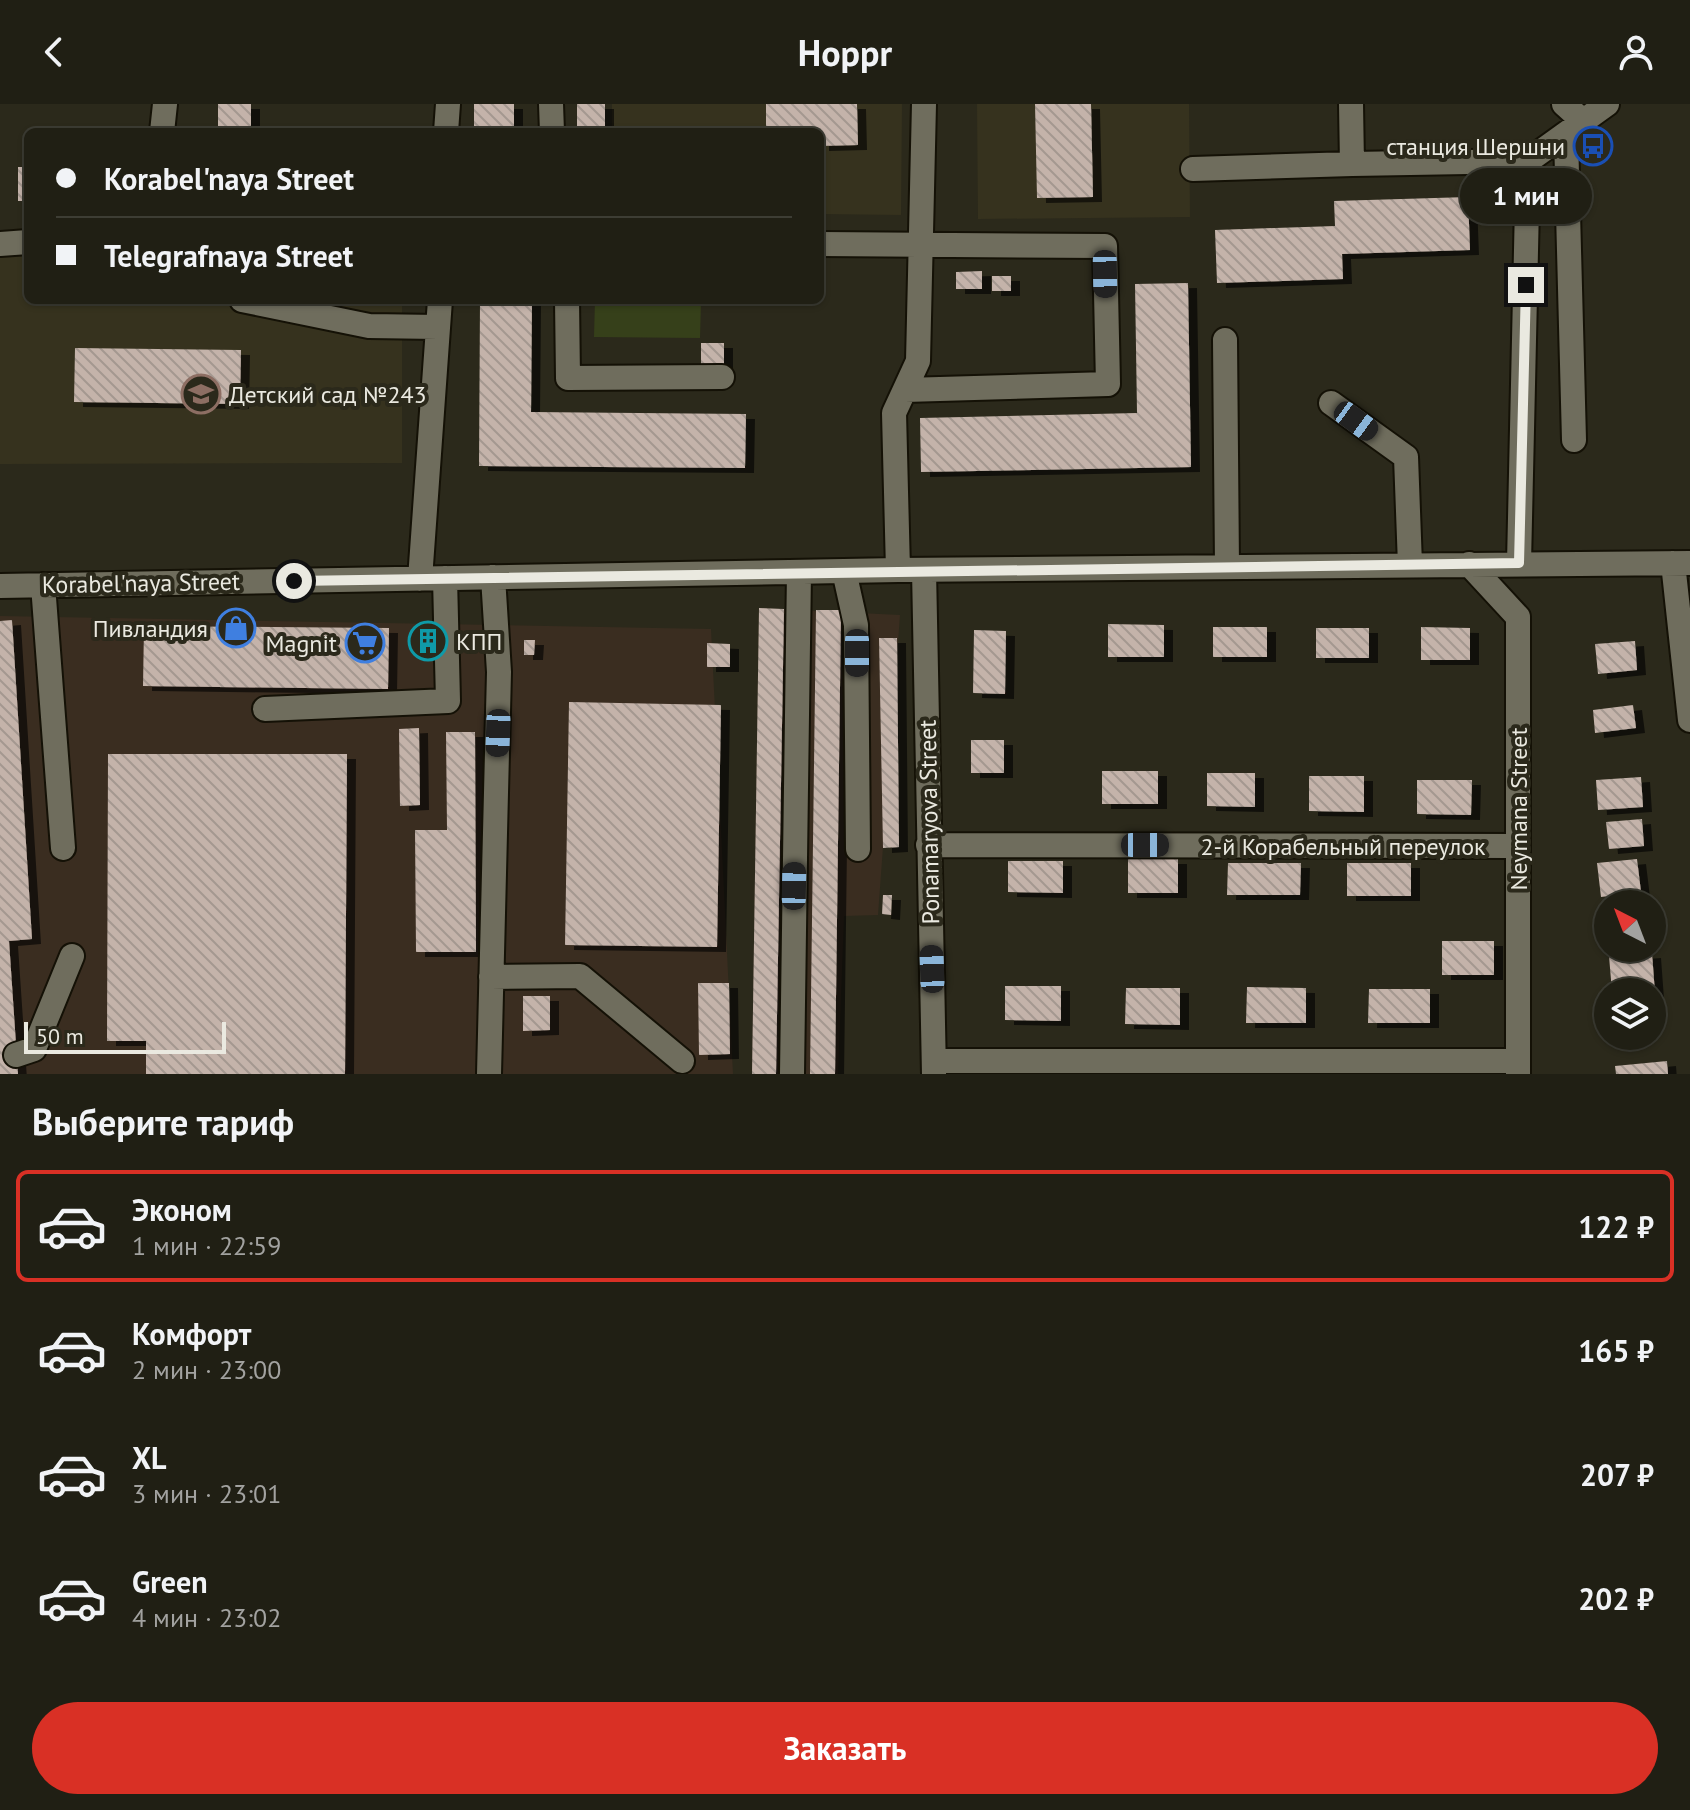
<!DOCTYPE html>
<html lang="ru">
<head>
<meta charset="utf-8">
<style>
	:root { --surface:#201f14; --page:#2d2c22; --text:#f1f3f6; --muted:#a2a2a0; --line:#3d3d34; --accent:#d93025 }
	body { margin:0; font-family:"PT Sans",sans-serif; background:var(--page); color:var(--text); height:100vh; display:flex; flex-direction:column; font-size:30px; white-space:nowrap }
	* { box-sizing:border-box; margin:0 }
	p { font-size:26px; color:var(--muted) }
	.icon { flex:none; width:44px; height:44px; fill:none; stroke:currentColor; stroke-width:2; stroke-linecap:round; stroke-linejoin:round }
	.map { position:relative; height:970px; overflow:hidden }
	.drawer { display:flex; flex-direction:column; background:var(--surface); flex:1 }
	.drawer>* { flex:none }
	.banner { position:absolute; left:24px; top:24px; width:800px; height:176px; border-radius:12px; box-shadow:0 2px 6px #0004,0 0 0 2px var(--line); display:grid; align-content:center; height:176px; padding:0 32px; background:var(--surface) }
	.needle { width:52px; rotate:318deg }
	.controls { position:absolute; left:1594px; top:786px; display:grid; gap:16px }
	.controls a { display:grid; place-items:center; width:72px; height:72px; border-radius:50%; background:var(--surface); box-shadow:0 2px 6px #0004,0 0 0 2px var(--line); font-size:40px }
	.scale { position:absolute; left:24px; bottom:20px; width:202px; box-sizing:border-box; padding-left:8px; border:4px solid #eae9e0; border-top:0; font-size:22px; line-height:28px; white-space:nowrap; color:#eae9e0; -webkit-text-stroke:6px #2b291b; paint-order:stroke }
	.end { position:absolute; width:36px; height:36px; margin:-18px; border:10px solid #eae9e0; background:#111; box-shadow:0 0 0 4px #111 }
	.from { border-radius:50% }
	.bubble { position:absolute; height:56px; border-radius:28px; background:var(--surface); box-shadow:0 2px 6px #0004,0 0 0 2px var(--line); font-size:26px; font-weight:800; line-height:56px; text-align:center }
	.car { position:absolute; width:24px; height:48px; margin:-24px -12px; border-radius:10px; box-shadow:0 0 6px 2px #0007; background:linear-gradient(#222 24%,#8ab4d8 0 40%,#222 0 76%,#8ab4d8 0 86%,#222 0) }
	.banner b { display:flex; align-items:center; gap:28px; height:76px; font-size:30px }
	.banner b+b { border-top:2px solid var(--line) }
	.banner i { width:20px; height:20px; background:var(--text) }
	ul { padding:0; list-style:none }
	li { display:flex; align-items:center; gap:24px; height:112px; margin:0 16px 12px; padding:0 16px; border:4px solid transparent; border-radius:12px }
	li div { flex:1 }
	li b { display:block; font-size:30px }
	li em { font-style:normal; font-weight:800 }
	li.on { border-color:var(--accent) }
	li>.icon { width:72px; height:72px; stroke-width:1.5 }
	h2 { padding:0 32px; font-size:36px; line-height:96px }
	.cta { display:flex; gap:16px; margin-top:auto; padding:16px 32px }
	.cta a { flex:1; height:92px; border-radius:48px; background:var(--accent); color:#fff; font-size:32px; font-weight:800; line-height:92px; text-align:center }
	header { display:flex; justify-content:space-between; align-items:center; height:104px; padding:0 32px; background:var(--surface); font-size:36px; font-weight:800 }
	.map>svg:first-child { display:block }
	.built { fill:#36321e }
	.industrial { fill:#3a2d20 }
	.park { fill:#36401a }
	.building { fill:url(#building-back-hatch); filter:url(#shadow) }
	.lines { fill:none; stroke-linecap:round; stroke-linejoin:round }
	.minor-casing { stroke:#141106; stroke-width:28 }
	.minor { stroke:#6f6d5d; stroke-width:24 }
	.route { stroke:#eae9e0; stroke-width:10 }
	.labels { text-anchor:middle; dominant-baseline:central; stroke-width:8; stroke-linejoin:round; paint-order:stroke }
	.poi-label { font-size:24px; fill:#eae9e0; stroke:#2b291b; text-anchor:end }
	.street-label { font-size:24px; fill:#eae9e0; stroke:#2b291b }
</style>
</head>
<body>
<header><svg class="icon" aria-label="back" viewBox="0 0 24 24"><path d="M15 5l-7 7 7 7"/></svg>Hoppr<svg class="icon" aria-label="person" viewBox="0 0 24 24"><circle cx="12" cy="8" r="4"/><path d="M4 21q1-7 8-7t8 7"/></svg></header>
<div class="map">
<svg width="1690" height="970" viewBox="0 0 1690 970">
	<defs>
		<pattern id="building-back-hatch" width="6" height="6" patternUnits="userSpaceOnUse" patternTransform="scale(2)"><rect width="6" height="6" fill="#c4b3aa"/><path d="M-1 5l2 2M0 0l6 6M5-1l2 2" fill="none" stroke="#a49890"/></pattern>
		<filter id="shadow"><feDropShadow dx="9" dy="5" stdDeviation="0" flood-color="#0009"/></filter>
	</defs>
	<rect width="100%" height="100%" fill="#2b291b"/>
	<path class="built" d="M612,0H902L901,111L820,110V28H612Z
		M977,0H1189L1190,113L978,115Z
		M0,152H28V196H402V359L0,360Z"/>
	<path class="industrial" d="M759,504L900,511L878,811L844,812L838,970H752Z
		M0,512L711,525L733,970H0Z"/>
	<path class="park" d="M595,196H701L700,234L594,233Z"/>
	<path class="building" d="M218,0H251V28H218Z
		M474,0H514V23L474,22Z
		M577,0H605V28H577Z
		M766,0H857L858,41L820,42V28H766Z
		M1035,0H1091L1093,93L1037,94Z
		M18,63H28V97H18Z
		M1468,93L1470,146L1342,150L1343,175L1217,179L1215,126L1335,122L1334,97Z
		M982,167V185H956V168Z
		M992,172H1011V187H992Z
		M1188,179L1191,363L921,368L920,314L1137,309L1135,180Z
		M480,196H532L531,308L746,310L745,364L479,362Z
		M701,239H724V264H701Z
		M75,244L241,246L240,300L74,298Z
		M759,504L784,505L776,970H752Z
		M816,506H841L835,970H810Z
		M12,516L32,835L9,837L18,970H0V517Z
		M1108,520L1164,521V553H1108Z
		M144,522L389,524L388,585L143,582Z
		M1213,523H1267V553H1213Z
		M1421,523L1470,524V556H1421Z
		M1316,524H1369V554H1316Z
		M416,526L441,527V549L415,548Z
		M974,526L1006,527L1005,590L973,589Z
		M879,534H897L899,743L883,744Z
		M524,536H535L534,551H524Z
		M1635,537L1637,566L1598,570L1595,540Z
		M707,539L730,540V563H707Z
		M569,598L721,601L717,843L565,841Z
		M1633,601L1636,624L1595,629L1593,606Z
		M419,624L420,701L400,702L399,625Z
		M446,628H475L476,848H416L415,726H447Z
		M971,636H1004V669H971Z
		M108,650H347L345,970H146V937H107Z
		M1102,667H1158V700H1102Z
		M1207,669H1255V703L1207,702Z
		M1309,672H1364V708L1309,707Z
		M1641,673L1643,703L1598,706L1596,676Z
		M1417,676H1472L1471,711L1417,710Z
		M1642,715L1644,742L1609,745L1606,718Z
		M1128,755H1178V789H1128Z
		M1637,755L1641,788L1601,793L1597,759Z
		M1008,757H1063V789L1008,788Z
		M1228,759H1301L1300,791H1227Z
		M1347,759H1411V792H1347Z
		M883,791H892L891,811L882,810Z
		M1442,837H1494V871H1442Z
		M1652,849L1656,903H1652V888H1612L1609,852Z
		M698,879H729L730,950L699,951Z
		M1005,882H1061V917L1005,916Z
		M1247,883L1306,884V919H1246Z
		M1126,884H1180V921L1125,920Z
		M1369,885H1430V919H1368Z
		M523,892H550V926L523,927Z
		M1667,957L1668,970H1616L1615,962Z"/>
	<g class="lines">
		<g class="minor-casing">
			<path id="minor" d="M551,0L552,28
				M1351,0L1352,60L1528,57
				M1564,0L1584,18
				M162,28L165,0
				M446,28L448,0
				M1566,32L1574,336
				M1193,65L1352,60
				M0,140L28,138
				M820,140L1105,142L1108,280L905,286
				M242,196L369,222L438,223
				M567,196L568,274L722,273
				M1225,236L1227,462
				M1331,299L1406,353L1410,461
				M1519,459L1528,57L1607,0
				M1673,459L1690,616
				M1469,460L1518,513V970
				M898,466L894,309L918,257L924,0
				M924,466L934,970
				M844,467L856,521L858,745
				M420,475L440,196
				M43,481L63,744
				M0,482L898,466L1690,459
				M265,605L448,597L445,474
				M928,741L1517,742
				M491,873L580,872L682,957
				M16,951L34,945L72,852
				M935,957H1518
				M489,970L499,568L493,473
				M792,970L799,468"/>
		</g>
		<use href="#minor" class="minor"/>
	</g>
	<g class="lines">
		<path class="route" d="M294,477L1519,459L1526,181"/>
	</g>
	<defs>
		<g id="bus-ring" transform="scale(2)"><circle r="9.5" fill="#2b291b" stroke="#1a4fb4" stroke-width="1.5"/><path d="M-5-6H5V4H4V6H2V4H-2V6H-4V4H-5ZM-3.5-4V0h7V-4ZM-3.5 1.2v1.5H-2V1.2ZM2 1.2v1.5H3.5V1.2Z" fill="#1a4fb4"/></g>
		<g id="school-ring" transform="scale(2)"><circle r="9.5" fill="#2b291b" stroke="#8d6e63" stroke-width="1.5"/><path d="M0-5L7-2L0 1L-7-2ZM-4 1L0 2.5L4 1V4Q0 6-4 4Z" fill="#8d6e63"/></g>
		<g id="shop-ring" transform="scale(2)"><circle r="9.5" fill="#2b291b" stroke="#3f7fe0" stroke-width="1.5"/><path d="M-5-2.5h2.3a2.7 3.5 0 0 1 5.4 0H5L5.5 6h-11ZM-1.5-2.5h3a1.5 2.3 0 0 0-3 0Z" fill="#3f7fe0"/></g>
		<g id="building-ring" transform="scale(2)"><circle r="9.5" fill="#2b291b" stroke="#0f9aa8" stroke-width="1.5"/><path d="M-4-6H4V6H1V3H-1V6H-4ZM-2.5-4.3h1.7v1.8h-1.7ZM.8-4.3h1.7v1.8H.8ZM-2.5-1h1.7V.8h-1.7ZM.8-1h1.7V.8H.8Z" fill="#0f9aa8"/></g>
		<g id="supermarket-ring" transform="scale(2)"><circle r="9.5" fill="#2b291b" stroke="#3f7fe0" stroke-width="1.5"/><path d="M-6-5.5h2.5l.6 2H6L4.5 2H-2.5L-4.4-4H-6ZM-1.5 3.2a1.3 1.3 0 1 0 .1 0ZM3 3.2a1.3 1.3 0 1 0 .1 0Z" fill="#3f7fe0"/></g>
	</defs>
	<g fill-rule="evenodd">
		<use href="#bus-ring" x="1593" y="42"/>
		<use href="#school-ring" x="201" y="290"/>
		<use href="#shop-ring" x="236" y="524"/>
		<use href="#building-ring" x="428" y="537"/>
		<use href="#supermarket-ring" x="365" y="539"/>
	</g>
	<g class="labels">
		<g class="poi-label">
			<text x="1565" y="42">станция Шершни</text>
			<text x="229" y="290" text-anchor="start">Детский сад №243</text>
			<text x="208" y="524">Пивландия</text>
			<text x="456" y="537" text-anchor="start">КПП</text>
			<text x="337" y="539">Magnit</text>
		</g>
		<g class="street-label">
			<text transform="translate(141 479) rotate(-1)">Korabel'naya Street</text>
			<text transform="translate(1518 705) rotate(-90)">Neymana Street</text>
			<text transform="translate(929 718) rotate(-91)">Ponamaryova Street</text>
			<text x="1343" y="742">2-й Корабельный переулок</text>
		</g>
	</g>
</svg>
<div class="controls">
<a><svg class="needle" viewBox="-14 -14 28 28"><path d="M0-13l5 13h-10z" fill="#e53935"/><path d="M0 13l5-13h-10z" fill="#a2a2a0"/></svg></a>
<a><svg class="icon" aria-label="layers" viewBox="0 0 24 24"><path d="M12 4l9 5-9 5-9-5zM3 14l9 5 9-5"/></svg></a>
</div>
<div class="scale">50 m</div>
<i class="end from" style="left:294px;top:477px"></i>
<i class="end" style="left:1526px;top:181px"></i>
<div class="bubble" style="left:1460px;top:64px;width:132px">1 мин</div>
<i class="car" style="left:1105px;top:170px;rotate:179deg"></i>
<i class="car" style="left:1356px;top:317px;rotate:126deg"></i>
<i class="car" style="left:857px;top:549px;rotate:180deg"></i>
<i class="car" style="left:498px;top:629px;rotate:182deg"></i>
<i class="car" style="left:1145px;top:741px;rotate:90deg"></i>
<i class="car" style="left:794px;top:782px;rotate:1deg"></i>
<i class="car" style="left:932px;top:865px;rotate:358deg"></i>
<div class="banner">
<b><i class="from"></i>Korabel'naya Street</b>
<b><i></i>Telegrafnaya Street</b>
</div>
</div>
<section class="drawer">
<h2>Выберите тариф</h2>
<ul>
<li class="on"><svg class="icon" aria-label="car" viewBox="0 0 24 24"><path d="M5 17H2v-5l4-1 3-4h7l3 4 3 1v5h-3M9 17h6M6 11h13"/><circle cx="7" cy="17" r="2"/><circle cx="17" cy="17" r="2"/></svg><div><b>Эконом</b><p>1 мин · 22:59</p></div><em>122 ₽</em></li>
<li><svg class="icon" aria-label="car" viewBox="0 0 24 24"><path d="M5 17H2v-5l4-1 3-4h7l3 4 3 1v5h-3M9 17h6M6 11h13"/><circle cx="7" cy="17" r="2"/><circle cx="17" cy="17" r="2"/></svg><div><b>Комфорт</b><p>2 мин · 23:00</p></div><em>165 ₽</em></li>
<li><svg class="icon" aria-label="car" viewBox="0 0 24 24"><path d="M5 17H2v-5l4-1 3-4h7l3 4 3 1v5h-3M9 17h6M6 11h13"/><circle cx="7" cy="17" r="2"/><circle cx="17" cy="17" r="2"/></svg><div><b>XL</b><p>3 мин · 23:01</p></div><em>207 ₽</em></li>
<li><svg class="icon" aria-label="car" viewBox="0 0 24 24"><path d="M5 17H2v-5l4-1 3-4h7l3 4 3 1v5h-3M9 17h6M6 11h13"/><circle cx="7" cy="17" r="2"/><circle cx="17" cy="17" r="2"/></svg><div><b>Green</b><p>4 мин · 23:02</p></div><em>202 ₽</em></li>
</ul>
<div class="cta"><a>Заказать</a></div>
</section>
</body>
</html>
